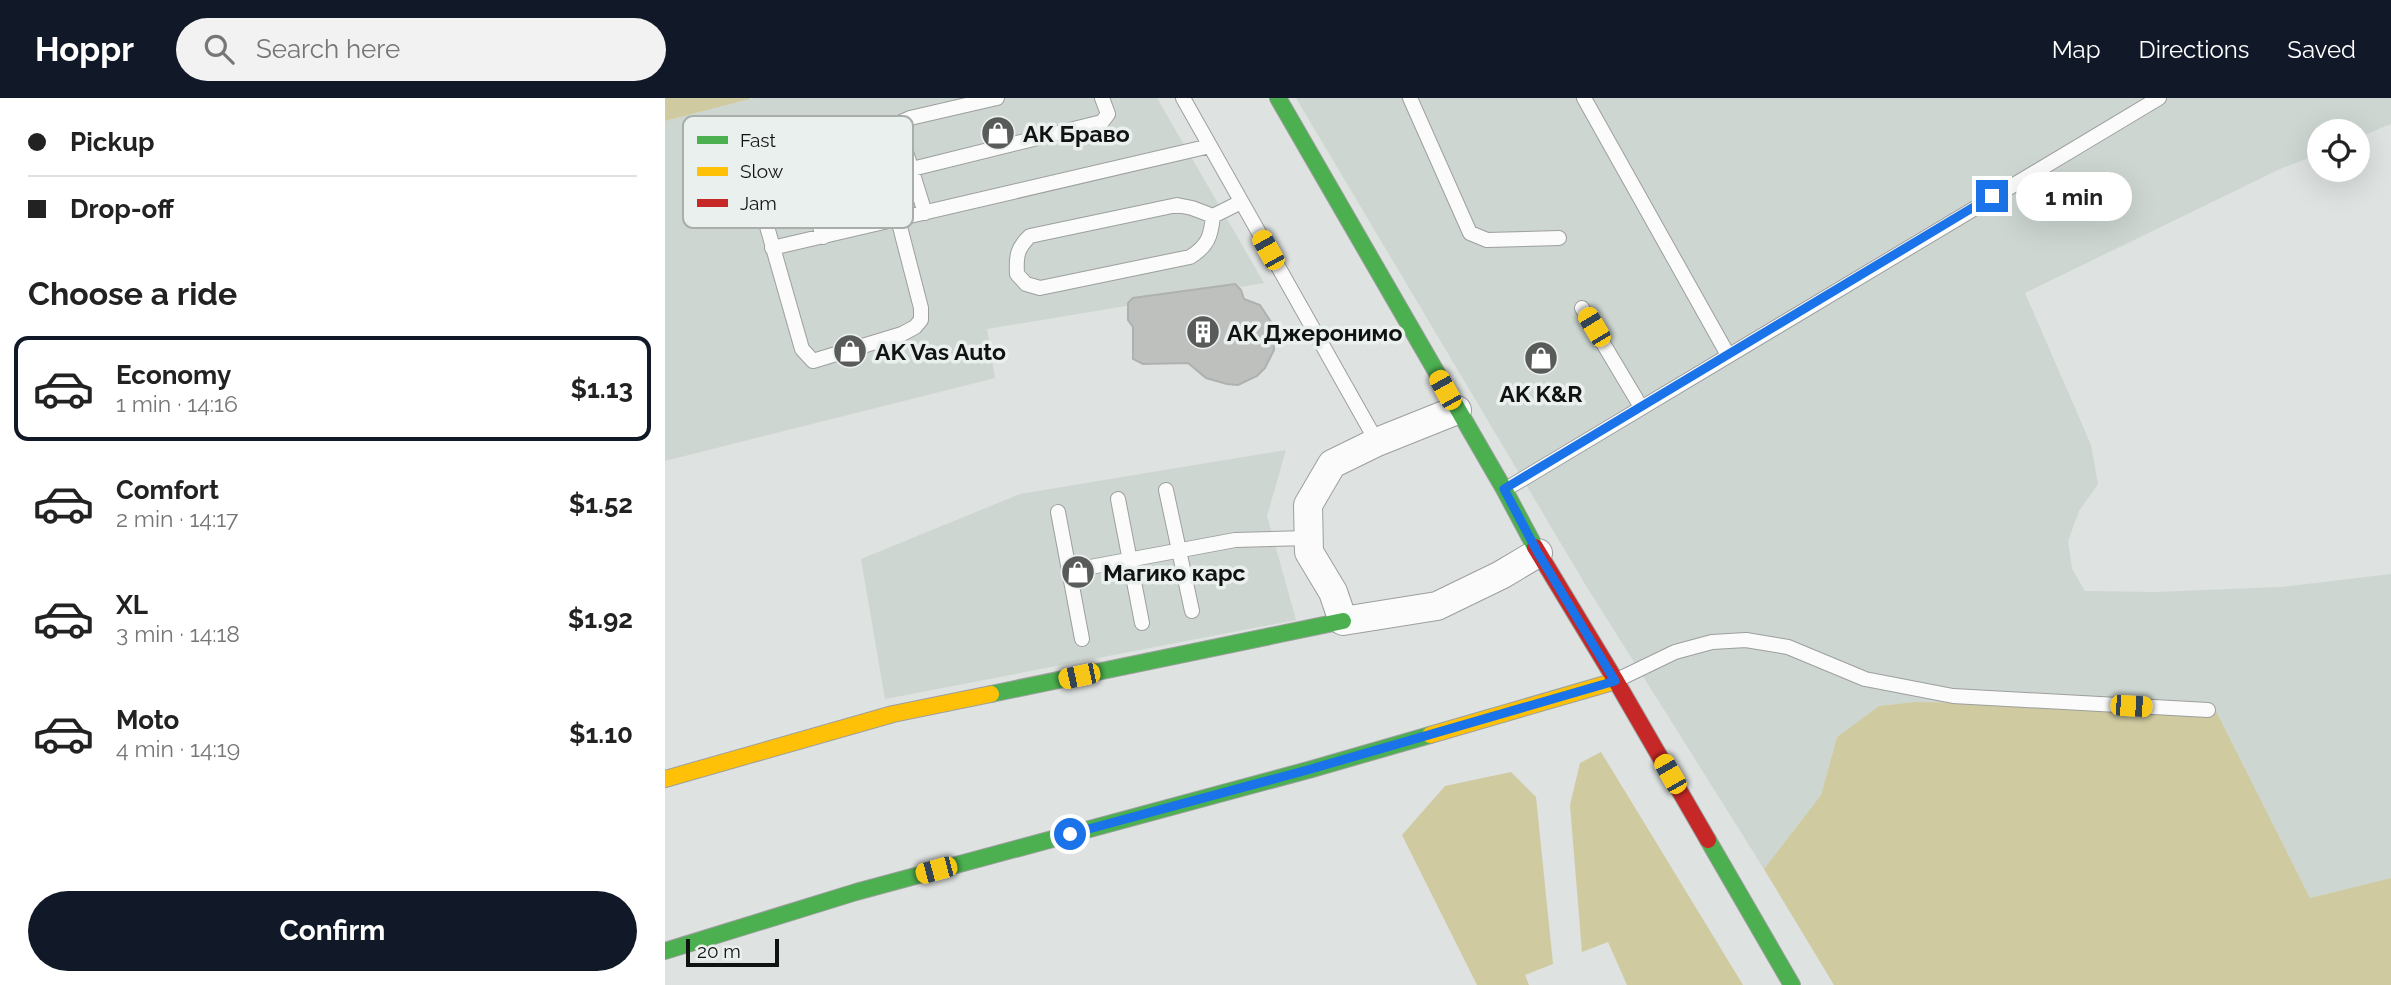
<!DOCTYPE html>
<html lang="en">
<head>
<meta charset="utf-8">
<style>
	:root { --surface:#fff; --page:#f2f2f2; --text:#222; --muted:#767676; --line:#e0e0e0; --accent:#111827 }
	body { margin:0; font-family:Raleway,sans-serif; background:var(--page); color:var(--text); height:100vh; display:flex; flex-direction:column; font-size:26px; white-space:nowrap }
	* { box-sizing:border-box; margin:0 }
	p { font-size:23px; color:var(--muted) }
	.icon { flex:none; width:38px; height:38px; fill:none; stroke:currentColor; stroke-width:2; stroke-linecap:round; stroke-linejoin:round }
	.map { position:relative; flex:1; overflow:hidden }
	.side { display:flex; flex-direction:column; background:var(--surface); width:665px }
	.side>* { flex:none }
	.banner { display:grid; align-content:center; height:154px; padding:0 28px; background:var(--surface) }
	.controls { position:absolute; left:1642px; top:21px; display:grid; gap:14px }
	.controls a { display:grid; place-items:center; width:63px; height:63px; border-radius:50%; background:var(--surface); box-shadow:0 7px 28px #0002; font-size:35px }
	.scale { position:absolute; left:21px; bottom:18px; width:93px; box-sizing:border-box; padding-left:7px; border:4px solid #111312; border-top:0; font-size:19px; line-height:24px; white-space:nowrap; color:#111312; -webkit-text-stroke:5px #eaf0ed; paint-order:stroke }
	.end { position:absolute; width:32px; height:32px; margin:-16px; border:9px solid #1a73e8; background:#fff; box-shadow:0 0 0 4px #fff }
	.from { border-radius:50% }
	.bubble { position:absolute; height:49px; border-radius:24px; background:var(--surface); box-shadow:0 7px 28px #0002; font-size:23px; font-weight:700; line-height:49px; text-align:center }
	.car { position:absolute; width:21px; height:42px; margin:-21px -10px; border-radius:9px; box-shadow:0 0 5px 2px #0007; background:linear-gradient(#f5c518 24%,#345 0 40%,#f5c518 0 76%,#345 0 86%,#f5c518 0) }
	.banner b { display:flex; align-items:center; gap:24px; height:66px; font-size:26px }
	.banner b+b { border-top:2px solid var(--line) }
	.banner i { width:18px; height:18px; background:var(--text) }
	ul { padding:0; list-style:none }
	li { display:flex; align-items:center; gap:21px; height:105px; margin:0 14px 10px; padding:0 14px; border:4px solid transparent; border-radius:14px }
	li div { flex:1 }
	li b { display:block; font-size:26px }
	li em { font-style:normal; font-weight:700 }
	li.current { border-color:var(--accent) }
	li>.icon { width:63px; height:63px; stroke-width:1.5 }
	h2 { padding:0 28px; font-size:32px; line-height:84px }
	.action { display:flex; gap:14px; margin-top:auto; padding:14px 28px }
	.action a { flex:1; height:80px; border-radius:42px; background:var(--accent); color:#fff; font-size:28px; font-weight:700; line-height:80px; text-align:center }
	header { display:flex; align-items:center; gap:42px; box-sizing:border-box; height:98px; padding:0 35px; background:var(--accent); color:#fff }
	header strong { font-size:33px }
	nav { display:flex; gap:38px; margin-inline-start:auto; font-size:24px }
	.search { width:490px; height:63px; background:var(--page); display:flex; align-items:center; gap:18px; box-sizing:border-box; padding:0 24px; border-radius:38px; color:var(--muted); font-size:26px }
	main { display:flex; flex:1; min-height:0 }
	.map>svg:first-child { display:block }
	.built { fill:#cdd6d1 }
	.green { fill:#cfcaa0 }
	.building { fill:#bec0be; stroke:#afb1b0; stroke-width:2 }
	.lines { fill:none; stroke-linecap:round; stroke-linejoin:round }
	.lane-casing { stroke:#9d9f9e; stroke-width:16 }
	.street-casing { stroke:#9d9f9e; stroke-width:30 }
	.fast-casing { stroke:#9d9f9e; stroke-width:18 }
	.slow-casing { stroke:#9d9f9e; stroke-width:18 }
	.jam-casing { stroke:#9d9f9e; stroke-width:18 }
	.lane { stroke:#fafbfa; stroke-width:14 }
	.street { stroke:#fafbfa; stroke-width:28 }
	.fast { stroke:#4caf50; stroke-width:16 }
	.slow { stroke:#ffc107; stroke-width:16 }
	.jam { stroke:#c62828; stroke-width:16 }
	.route { stroke:#1a73e8; stroke-width:9 }
	.labels { text-anchor:middle; dominant-baseline:central; stroke-width:7; stroke-linejoin:round; paint-order:stroke }
	.poi-label { font-size:23px; font-weight:bold; fill:#111312; stroke:#eaf0ed; text-anchor:start }
	.key { fill:#eaf0ed; stroke:#a9aeab; stroke-width:2 }
	.key-label { font-size:19px; fill:#111312 }
</style>
</head>
<body>
<header>
<strong>Hoppr</strong>
<div class="search"><svg class="icon" aria-label="search" viewBox="0 0 24 24"><circle cx="10" cy="10" r="6"/><path d="M15 15l6 6"/></svg>Search here</div>
<nav><a>Map</a><a>Directions</a><a>Saved</a></nav>
</header>
<main>
<section class="side">
<div class="banner">
<b><i class="from"></i>Pickup</b>
<b><i></i>Drop-off</b>
</div>
<h2>Choose a ride</h2>
<ul>
<li class="current"><svg class="icon" aria-label="car" viewBox="0 0 24 24"><path d="M5 17H2v-5l4-1 3-4h7l3 4 3 1v5h-3M9 17h6M6 11h13"/><circle cx="7" cy="17" r="2"/><circle cx="17" cy="17" r="2"/></svg><div><b>Economy</b><p>1 min · 14:16</p></div><em>$1.13</em></li>
<li><svg class="icon" aria-label="car" viewBox="0 0 24 24"><path d="M5 17H2v-5l4-1 3-4h7l3 4 3 1v5h-3M9 17h6M6 11h13"/><circle cx="7" cy="17" r="2"/><circle cx="17" cy="17" r="2"/></svg><div><b>Comfort</b><p>2 min · 14:17</p></div><em>$1.52</em></li>
<li><svg class="icon" aria-label="car" viewBox="0 0 24 24"><path d="M5 17H2v-5l4-1 3-4h7l3 4 3 1v5h-3M9 17h6M6 11h13"/><circle cx="7" cy="17" r="2"/><circle cx="17" cy="17" r="2"/></svg><div><b>XL</b><p>3 min · 14:18</p></div><em>$1.92</em></li>
<li><svg class="icon" aria-label="car" viewBox="0 0 24 24"><path d="M5 17H2v-5l4-1 3-4h7l3 4 3 1v5h-3M9 17h6M6 11h13"/><circle cx="7" cy="17" r="2"/><circle cx="17" cy="17" r="2"/></svg><div><b>Moto</b><p>4 min · 14:19</p></div><em>$1.10</em></li>
</ul>
<div class="action"><a>Confirm</a></div>
</section>
<div class="map">
<svg width="1726" height="887" viewBox="0 0 1726 887">
	<rect width="100%" height="100%" fill="#dee2e0"/>
	<path class="built" d="M89,0H492L599,185L322,231L330,280L0,363V23Z
		M631,0H1726V26L1692,40V33H1654V56L1615,71L1360,195L1426,347L1433,386L1414,413L1403,443L1407,471L1420,493L1489,494L1616,489L1726,476V780L1645,800L1548,607L1249,604L1214,608L1172,639L1156,697L1099,771L920,486Z
		M621,352L602,418L631,522L220,601L196,461L355,396Z"/>
	<path class="green" d="M0,0H85V1L0,23Z
		M1249,604L1548,607L1645,800L1726,780V887H1169L1099,771L1156,697L1172,639L1214,608Z
		M936,654L1078,887H962L943,844L917,854L905,707L915,665Z
		M846,674L871,699L888,866L860,877L864,887H812L737,737L780,688Z"/>
	<path class="building" d="M570,186L576,192L579,201L595,207L608,227L609,252L600,270L592,278L573,287L562,286L541,280L523,265L478,266L468,261V229L463,222V205L468,200Z"/>
	<g class="lines">
		<g class="lane-casing">
			<path id="lane" d="M518,0L712,344
				M745,0L805,135L822,142L894,140
				M919,0L1063,257
				M129,37L158,139
				M79,48L137,251L148,263L237,236L250,229L256,222V210L233,121
				M247,71L437,24L443,16L437,0
				M260,115L234,31V25L245,20L332,0
				M548,118C546,138 543,148 525,159L375,190L361,186L352,176C351,158 352,150 365,138L512,107L527,110L548,118L576,104
				M107,150L545,48
				M917,210L976,309
				M841,391L1494,0
				M501,392L527,513
				M453,401L477,525
				M393,414L417,541
				M404,473L570,442L644,440
				M952,582L1010,554L1047,544L1081,542L1123,549L1200,581L1288,598L1543,612"/>
		</g>
		<g class="street-casing">
			<path id="street" d="M792,312L712,344L667,366L643,407L644,454L668,494L678,523L772,508L836,477L873,455"/>
		</g>
		<g class="fast-casing">
			<path id="fast" d="M613,0L839,391L870,449
				M326,596L678,523
				M1043,742L1127,887
				M0,853L191,794L647,671L765,637"/>
		</g>
		<g class="slow-casing">
			<path id="slow" d="M765,637L951,583
				M0,681L228,616L326,596"/>
		</g>
		<g class="jam-casing">
			<path id="jam" d="M870,449L951,583L1043,742"/>
		</g>
		<use href="#lane" class="lane"/>
		<use href="#street" class="street"/>
		<use href="#fast" class="fast"/>
		<use href="#slow" class="slow"/>
		<use href="#jam" class="jam"/>
	</g>
	<g class="lines">
		<path class="route" d="M405,736L646,671L950,583L873,455L839,391L1327,98"/>
	</g>
	<defs>
		<g id="shop-disc" transform="scale(1.75)"><circle r="9.5" fill="#595b5a" stroke="#eaf0ed"/><path d="M-5-2.5h2.3a2.7 3.5 0 0 1 5.4 0H5L5.5 6h-11ZM-1.5-2.5h3a1.5 2.3 0 0 0-3 0Z" fill="#fff"/></g>
		<g id="building-disc" transform="scale(1.75)"><circle r="9.5" fill="#595b5a" stroke="#eaf0ed"/><path d="M-4-6H4V6H1V3H-1V6H-4ZM-2.5-4.3h1.7v1.8h-1.7ZM.8-4.3h1.7v1.8H.8ZM-2.5-1h1.7V.8h-1.7ZM.8-1h1.7V.8H.8Z" fill="#fff"/></g>
	</defs>
	<g fill-rule="evenodd">
		<use href="#shop-disc" x="333" y="35"/>
		<use href="#building-disc" x="538" y="234"/>
		<use href="#shop-disc" x="185" y="253"/>
		<use href="#shop-disc" x="876" y="260"/>
		<use href="#shop-disc" x="413" y="474"/>
	</g>
	<g class="labels">
		<g class="poi-label">
			<text x="358" y="35">АК Браво</text>
			<text x="562" y="234">АК Джеронимо</text>
			<text x="210" y="253">AK Vas Auto</text>
			<text x="876" y="295" text-anchor="middle">AK K&amp;R</text>
			<text x="438" y="474">Магико карс</text>
		</g>
	</g>
	<rect x="18" y="18" width="230" height="112" rx="10" class="key"/>
	<rect x="32" y="38" width="31" height="8" fill="#4caf50"/>
	<rect x="32" y="69" width="31" height="9" fill="#ffc107"/>
	<rect x="32" y="101" width="31" height="8" fill="#c62828"/>
	<g class="key-label">
		<text x="75" y="49">Fast</text>
		<text x="75" y="80">Slow</text>
		<text x="75" y="112">Jam</text>
	</g>
</svg>
<div class="controls">
<a><svg class="icon" aria-label="locate" viewBox="0 0 24 24"><circle cx="12" cy="12" r="6"/><path d="M12 2v4M12 18v4M2 12h4M18 12h4"/></svg></a>
</div>
<div class="scale">20 m</div>
<i class="end from" style="left:405px;top:736px"></i>
<i class="end" style="left:1327px;top:98px"></i>
<div class="bubble" style="left:1351px;top:74px;width:116px">1 min</div>
<i class="car" style="left:603px;top:152px;rotate:331deg"></i>
<i class="car" style="left:929px;top:229px;rotate:329deg"></i>
<i class="car" style="left:780px;top:292px;rotate:331deg"></i>
<i class="car" style="left:414px;top:578px;rotate:258deg"></i>
<i class="car" style="left:1466px;top:608px;rotate:93deg"></i>
<i class="car" style="left:1005px;top:676px;rotate:330deg"></i>
<i class="car" style="left:271px;top:772px;rotate:255deg"></i>
</div>
</main>
</body>
</html>
